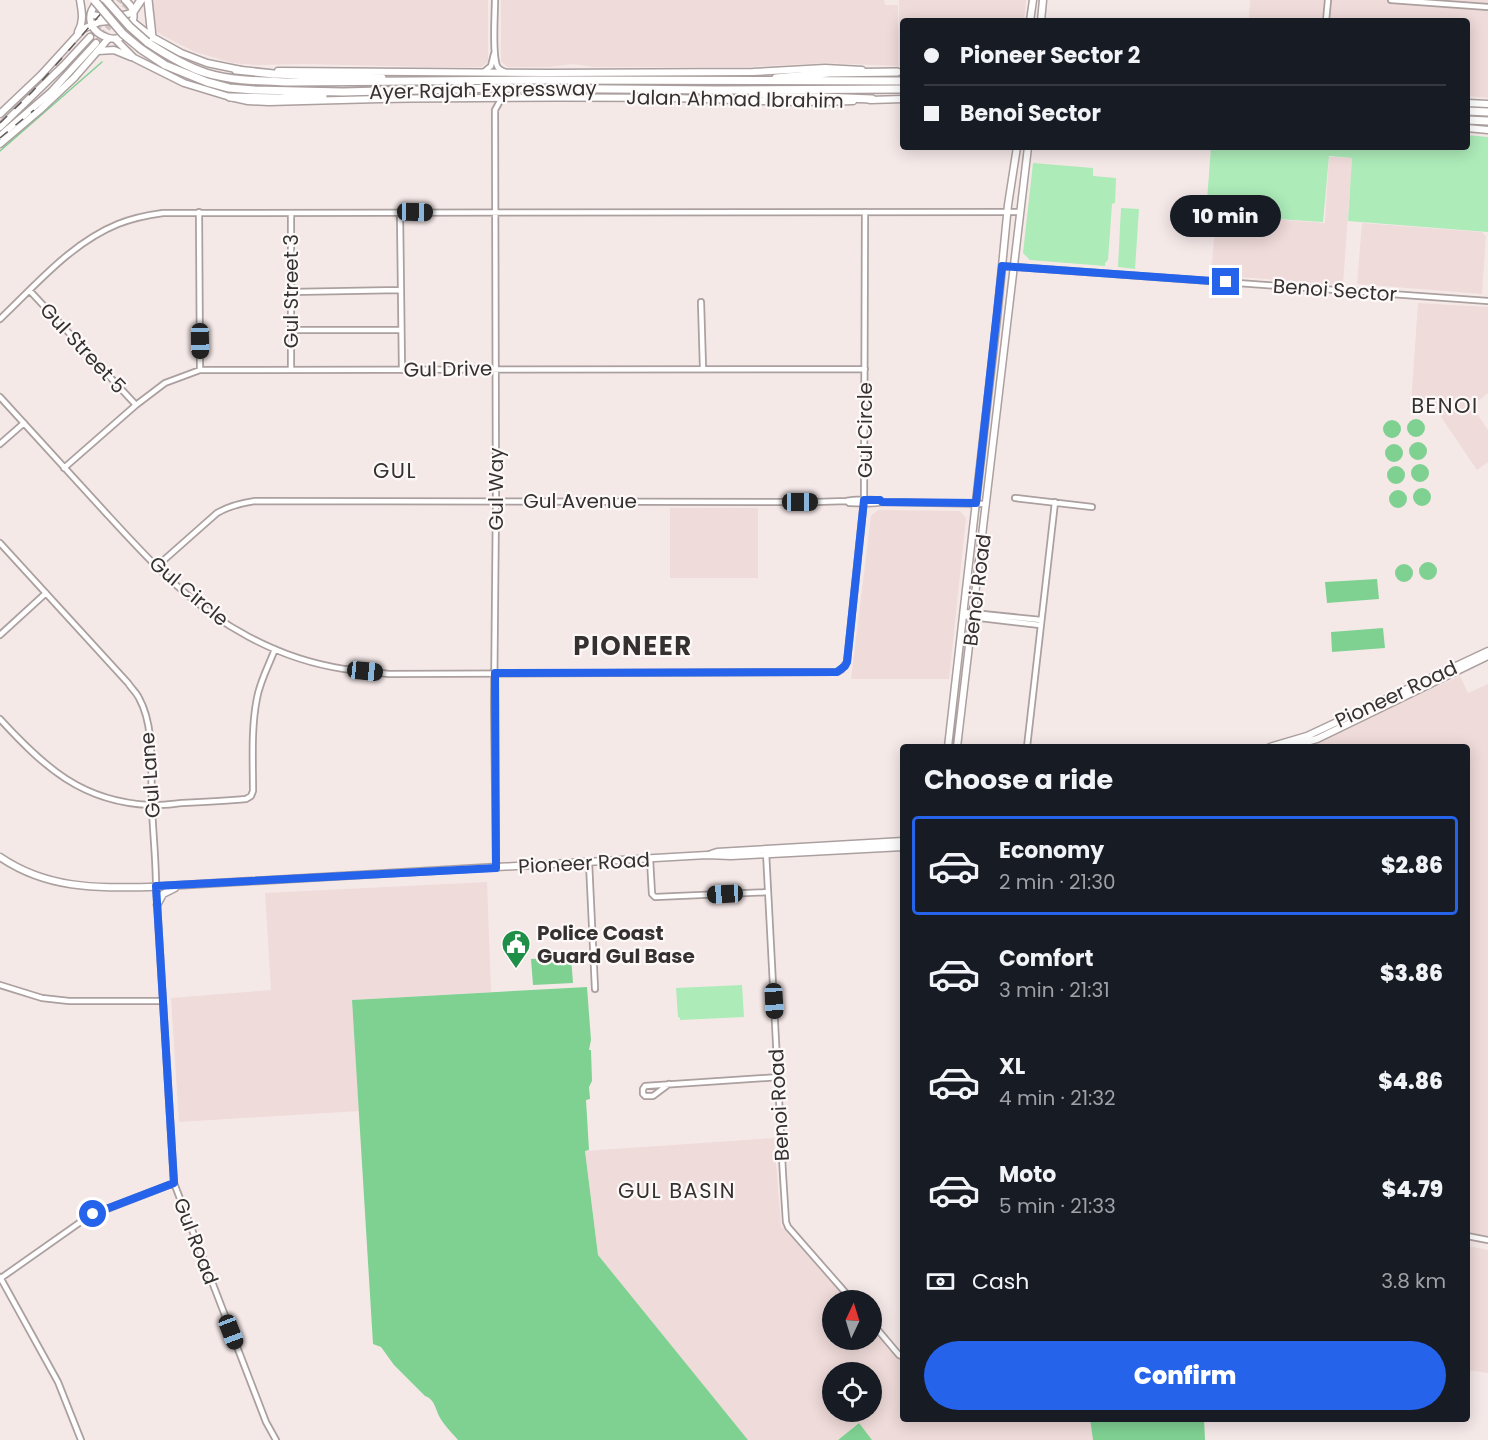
<!DOCTYPE html>
<html lang="en">
<head>
<meta charset="utf-8">
<style>
	:root { --surface:#171b24; --page:#20242c; --text:#f1f3f6; --muted:#9ea1a6; --line:#363941; --accent:#2563eb }
	body { margin:0; font-family:Poppins,sans-serif; background:var(--page); color:var(--text); height:100vh; display:flex; flex-direction:column; font-size:22px; white-space:nowrap }
	* { box-sizing:border-box; margin:0 }
	p { font-size:20px; color:var(--muted) }
	.icon { flex:none; width:33px; height:33px; fill:none; stroke:currentColor; stroke-width:2; stroke-linecap:round; stroke-linejoin:round }
	.map { position:relative; flex:1; overflow:hidden }
	.drawer { position:absolute; left:900px; top:744px; width:570px; height:678px; display:flex; flex-direction:column; background:var(--surface); border-radius:6px; box-shadow:0 3px 15px #0003 }
	.drawer>* { flex:none }
	.top-card { position:absolute; left:900px; top:18px; width:570px; height:132px; border-radius:6px; box-shadow:0 3px 15px #0003; display:grid; align-content:center; height:132px; padding:0 24px; background:var(--surface) }
	.needle { width:39px; rotate:4deg }
	.tools { position:absolute; left:822px; top:1290px; display:grid; gap:12px }
	.tools a { display:grid; place-items:center; width:60px; height:60px; border-radius:50%; background:var(--surface); box-shadow:0 3px 15px #0003; font-size:30px }
	.end { position:absolute; width:27px; height:27px; margin:-14px; border:8px solid #2563eb; background:#fff; box-shadow:0 0 0 3px #fff }
	.from { border-radius:50% }
	.bubble { position:absolute; height:42px; border-radius:21px; background:var(--surface); box-shadow:0 3px 15px #0003; font-size:20px; font-weight:800; line-height:42px; text-align:center }
	.car { position:absolute; width:18px; height:36px; margin:-18px -9px; border-radius:8px; box-shadow:0 0 4px 2px #0007; background:linear-gradient(#222 24%,#8ab4d8 0 40%,#222 0 76%,#8ab4d8 0 86%,#222 0) }
	.top-card b { display:flex; align-items:center; gap:21px; height:57px; font-size:22px }
	.top-card b+b { border-top:2px solid var(--line) }
	.top-card i { width:15px; height:15px; background:var(--text) }
	ul { padding:0; list-style:none }
	li { display:flex; align-items:center; gap:18px; height:99px; margin:0 12px 9px; padding:0 12px; border:3px solid transparent; border-radius:6px }
	li div { flex:1 }
	li b { display:block; font-size:22px }
	li em { font-style:normal; font-weight:800 }
	li.current { border-color:var(--accent) }
	li>.icon { width:54px; height:54px; stroke-width:1.5 }
	h2 { padding:0 24px; font-size:27px; line-height:72px }
	.pay { display:flex; align-items:center; gap:15px; height:66px; padding:0 24px; font-size:22px }
	.pay p { margin-inline-start:auto }
	.cta { display:flex; gap:12px; margin-top:auto; padding:12px 24px }
	.cta a { flex:1; height:69px; border-radius:36px; background:var(--accent); color:#fff; font-size:24px; font-weight:800; line-height:69px; text-align:center }
	.map>svg:first-child { display:block }
	.built { fill:#efdbd9; fill-rule:evenodd }
	.green { fill:#adebb9 }
	.water { fill:#7fd192 }
	.lines { fill:none; stroke-linecap:round; stroke-linejoin:round }
	.stream { stroke:#7fd192; stroke-width:1.5 }
	.major-tunnel { stroke:#cfc4c3; stroke-width:6; stroke-dasharray:6 3; stroke-linecap:butt }
	.minor-casing { stroke:#aba09f; stroke-width:8 }
	.major-casing { stroke:#aba09f; stroke-width:9 }
	.highway-casing { stroke:#aba09f; stroke-width:10 }
	.minor { stroke:#fff; stroke-width:4.5 }
	.major { stroke:#fff; stroke-width:6 }
	.highway { stroke:#fff; stroke-width:7 }
	.rail { stroke:#625b5b; stroke-width:1.5; stroke-dasharray:10 10; stroke-linecap:butt }
	.highway-bridge-casing { stroke:#aba09f; stroke-width:10; stroke-linecap:butt }
	.highway-bridge { stroke:#fff; stroke-width:7 }
	.route { stroke:#2563eb; stroke-width:8 }
	.labels { text-anchor:middle; dominant-baseline:central; stroke-width:4.5; stroke-linejoin:round; paint-order:stroke }
	.street-label { font-size:20px; fill:#363131; stroke:#fdf9f8 }
	.poi-label { font-size:20px; font-weight:bold; fill:#363131; stroke:#fdf9f8; text-anchor:start }
	.neighbourhood-label { font-size:21px; letter-spacing:1.5px; fill:#363131; stroke:#fdf9f8 }
	.district-label { font-size:26px; font-weight:bold; letter-spacing:1.5px; fill:#363131; stroke:#fdf9f8 }
</style>
</head>
<body>
<div class="map">
<svg width="1488" height="1440" viewBox="0 0 1488 1440">
	<rect width="100%" height="100%" fill="#f5e9e8"/>
	<path class="built" d="M150,0H488V61L482,67H428L306,64L256,65L233,63L195,52L162,35L152,28Z
		M501,0H884L885,5H898V66L824,63L747,67H593L573,64L549,67H507L501,61Z
		M899,0H1026L1024,21H903V65L899,66Z
		M1250,0H1488V98L1467,96V21H1249Z
		M1329,157L1352,158L1343,285L1211,275L1216,215L1325,223Z
		M1362,223L1482,232L1486,236L1482,294L1357,284Z
		M1418,303L1488,307V393L1472,406L1488,430V462L1477,470L1435,408L1411,404Z
		M670,508H758V578H670Z
		M878,510L960,511L966,518L949,679H851L871,516Z
		M1460,676L1468,693L1488,684V1237L1467,1234V747H1298L1318,741Z
		M487,882L491,992L352,1000L359,1111L179,1122L171,998L271,990L265,893Z
		M774,1138L781,1226L847,1300H832V1340H872V1328L901,1362H903V1419H1090L1093,1440H872L858,1423L838,1440H748L598,1255L585,1151ZM832,1372H872V1412H832Z
		M1467,1246L1488,1250V1373L1467,1370Z"/>
	<path class="green" d="M1467,135L1488,137V232L1348,221L1352,158L1329,156L1323,222L1206,214L1211,147H1467Z
		M1033,163L1093,168V176L1116,178L1115,203L1112,204L1108,260L1105,263V266L1030,260L1023,253Z
		M1121,208L1139,209L1135,269L1118,267Z
		M742,985L744,1017L680,1020V1018L678,1017L676,988Z"/>
	<path class="water" d="M1407 428a9 9 0 1 1 18 0a9 9 0 1 1-18 0Z
		M1383 429a9 9 0 1 1 18 0a9 9 0 1 1-18 0Z
		M1409 451a9 9 0 1 1 18 0a9 9 0 1 1-18 0Z
		M1385 453a9 9 0 1 1 18 0a9 9 0 1 1-18 0Z
		M1411 473a9 9 0 1 1 18 0a9 9 0 1 1-18 0Z
		M1387 475a9 9 0 1 1 18 0a9 9 0 1 1-18 0Z
		M1413 497a9 9 0 1 1 18 0a9 9 0 1 1-18 0Z
		M1389 499a9 9 0 1 1 18 0a9 9 0 1 1-18 0Z
		M1419 571a9 9 0 1 1 18 0a9 9 0 1 1-18 0Z
		M1395 573a9 9 0 1 1 18 0a9 9 0 1 1-18 0Z
		M1377,579L1379,599L1327,603L1325,582Z
		M1383,628L1385,648L1332,652L1331,632Z
		M571,957L573,983L533,985L531,959Z
		M587,987L591,1040L589,1050H591L592,1081L589,1087L590,1099L586,1100L589,1150L585,1151L598,1255L748,1440H458C452,1433 443,1424 439,1416C435,1407 434,1399 425,1396L394,1365L381,1347L373,1344L352,1000Z
		M1090,1419H1204L1205,1440H1093Z
		M859,1423L872,1440H838Z"/>
	<g class="lines">
		<path class="stream" d="M0,151L102,62"/>
		<path class="major-tunnel" d="M90,37L120,0
			M96,43L130,0"/>
		<g class="minor-casing">
			<path id="minor" d="M495,0C495,15 492,53 497,66C499,70 501,70 505,72
				M1391,0L1488,7
				M1326,21L1328,0
				M485,71L491,66L494,54
				M199,212L200,370
				M400,212L402,370
				M1002,266L1488,301
				M30,291L136,405
				M291,292L400,290
				M701,302L703,368
				M0,319C36,285 71,243 118,224C133,218 148,215 163,213L1020,212
				M291,330H401
				M291,370V213
				M0,397C35,435 70,474 105,512C149,560 190,606 249,637C277,652 311,664 344,669C359,671 374,672 389,674L837,672L841,670L847,662L864,500L865,212
				M0,444L24,423
				M64,468L136,405L165,383L200,370L865,369
				M1015,498L1092,507
				M847,501L849,503C859,503 872,505 882,502L986,504
				M0,543L128,683C131,688 136,692 139,698C156,729 150,773 152,807C153,834 156,860 156,886L174,1183L266,1422L276,1440
				M156,567L217,513C229,506 241,503 255,501L815,502L847,501C856,498 869,500 880,500L882,502
				M963,612L1041,620
				M963,616L1040,625
				M0,635L46,593
				M0,719C44,767 82,802 150,805C161,806 172,804 182,803C204,802 225,801 246,799L251,796L253,791C253,760 251,728 257,698C260,681 269,665 275,649
				M1027,747L1055,502
				M766,852L783,1175L786,1222L788,1227L852,1300
				M650,859L652,894L655,897L768,892
				M589,862L595,989
				M496,868L494,706L496,501L495,110L500,101L505,98
				M0,985L42,998L69,1001H163
				M669,1084L653,1096H645L643,1094V1089L645,1086C690,1083 734,1080 779,1077
				M1467,1236L1488,1240
				M0,1277L58,1382L81,1440
				M1,1278L89,1216L174,1183
				M872,1323L899,1355L903,1357"/>
		</g>
		<g class="major-casing">
			<path id="major" d="M100,0C67,29 128,59 133,20C135,12 131,5 125,0
				M91,14C103,19 121,17 133,12
				M1030,21L1033,0
				M1041,21L1043,0
				M78,32C84,21 82,12 80,0
				M115,39L134,58L184,83L230,97L248,101L269,102C403,97 537,97 671,98C732,99 793,104 853,101
				M98,51L114,50L131,57
				M278,71L548,73L753,72L825,68L862,70
				M870,100L903,99
				M1467,103L1488,104
				M0,114L41,75L83,29L99,22L119,20L133,22L152,37L181,53L207,63L241,70
				M0,127L63,66L90,37
				M1467,128L1488,130
				M0,136L51,92L96,43
				M0,144L40,110L74,78L108,39
				M948,747L997,318L1008,205L1017,147
				M957,747L1028,147
				M1270,747L1307,736L1488,651
				M1288,747L1317,739L1488,656
				M711,854L717,852L903,841
				M0,857C47,889 95,888 149,887L707,855L731,856L903,847
				M157,905L163,894L175,888"/>
		</g>
		<g class="highway-casing">
			<path id="highway" d="M148,0L152,37
				M133,12L141,0
				M147,42C165,54 184,66 206,73C232,81 262,81 290,82L536,80L903,81
				M141,49L165,65L207,82L229,88L254,90L343,92L496,88L717,90L903,89
				M236,70L274,74L382,78
				M776,78L829,73L897,72
				M752,93L770,95L872,99
				M230,97L280,98L323,96
				M1467,111L1488,112
				M1467,120L1488,121"/>
		</g>
		<use href="#minor" class="minor"/>
		<use href="#major" class="major"/>
		<use href="#highway" class="highway"/>
		<path class="rail" d="M0,123L32,92L113,0
			M0,138L34,110"/>
		<g class="highway-bridge-casing">
			<path id="highway-bridge" d="M94,0L123,34L141,49
				M106,0L130,27L147,42"/>
		</g>
		<use href="#highway-bridge" class="highway-bridge"/>
	</g>
	<g class="lines">
		<path class="route" d="M93,1214L174,1183L156,886L496,868L495,673L837,672L845,666L847,662L864,500H880L882,502L976,503L1002,266L1226,282"/>
	</g>
	<defs>
		<g id="civic-pin" transform="scale(1.5)"><path d="M0 17L-7.5 6A9.5 9.5 0 1 1 7.5 6Z" fill="#1f8e46" stroke="#fdf9f8"/><path d="M-.6-6.5H3V-4.5H.6V-3L4-1V1h2V6H-6V1h2V-1L-.6-3ZM-1.2 2.5V6h2.4V2.5Z" fill="#fff"/></g>
	</defs>
	<g fill-rule="evenodd">
		<use href="#civic-pin" x="516" y="944"/>
	</g>
	<g class="labels">
		<g class="street-label">
			<text transform="translate(483 90) rotate(-1)">Ayer Rajah Expressway</text>
			<text transform="translate(735 99) rotate(1)">Jalan Ahmad Ibrahim</text>
			<text transform="translate(1335 290) rotate(4)">Benoi Sector</text>
			<text transform="translate(291 291) rotate(-90)">Gul Street 3</text>
			<text transform="translate(83 348) rotate(47)">Gul Street 5</text>
			<text transform="translate(448 369) rotate(-1)">Gul Drive</text>
			<text transform="translate(865 430) rotate(-90)">Gul Circle</text>
			<text transform="translate(496 489) rotate(-90)">Gul Way</text>
			<text x="580" y="501">Gul Avenue</text>
			<text transform="translate(977 590) rotate(-83)">Benoi Road</text>
			<text transform="translate(189 591) rotate(40)">Gul Circle</text>
			<text transform="translate(1396 694) rotate(-25)">Pioneer Road</text>
			<text transform="translate(150 775) rotate(-94)">Gul Lane</text>
			<text transform="translate(584 863) rotate(-3)">Pioneer Road</text>
			<text transform="translate(779 1105) rotate(-93)">Benoi Road</text>
			<text transform="translate(196 1241) rotate(69)">Gul Road</text>
		</g>
		<g class="poi-label">
			<text x="537" y="933">Police Coast<tspan x="537" dy="23">Guard Gul Base</tspan></text>
		</g>
		<g class="neighbourhood-label">
			<text x="1445" y="405">BENOI</text>
			<text x="395" y="470">GUL</text>
			<text x="677" y="1190">GUL BASIN</text>
		</g>
		<g class="district-label">
			<text x="633" y="646">PIONEER</text>
		</g>
	</g>
</svg>
<div class="tools">
<a><svg class="needle" viewBox="-14 -14 28 28"><path d="M0-13l5 13h-10z" fill="#e53935"/><path d="M0 13l5-13h-10z" fill="#9ea1a6"/></svg></a>
<a><svg class="icon" aria-label="locate" viewBox="0 0 24 24"><circle cx="12" cy="12" r="6"/><path d="M12 2v4M12 18v4M2 12h4M18 12h4"/></svg></a>
</div>
<i class="end from" style="left:93px;top:1214px"></i>
<i class="end" style="left:1226px;top:282px"></i>
<div class="bubble" style="left:1170px;top:195px;width:111px">10 min</div>
<i class="car" style="left:415px;top:212px;rotate:91deg"></i>
<i class="car" style="left:200px;top:341px;rotate:179deg"></i>
<i class="car" style="left:800px;top:502px;rotate:90deg"></i>
<i class="car" style="left:365px;top:671px;rotate:96deg"></i>
<i class="car" style="left:725px;top:894px;rotate:267deg"></i>
<i class="car" style="left:774px;top:1001px;rotate:177deg"></i>
<i class="car" style="left:231px;top:1332px;rotate:159deg"></i>
<div class="top-card">
<b><i class="from"></i>Pioneer Sector 2</b>
<b><i></i>Benoi Sector</b>
</div>
<section class="drawer">
<h2>Choose a ride</h2>
<ul>
<li class="current"><svg class="icon" aria-label="car" viewBox="0 0 24 24"><path d="M5 17H2v-5l4-1 3-4h7l3 4 3 1v5h-3M9 17h6M6 11h13"/><circle cx="7" cy="17" r="2"/><circle cx="17" cy="17" r="2"/></svg><div><b>Economy</b><p>2 min · 21:30</p></div><em>$2.86</em></li>
<li><svg class="icon" aria-label="car" viewBox="0 0 24 24"><path d="M5 17H2v-5l4-1 3-4h7l3 4 3 1v5h-3M9 17h6M6 11h13"/><circle cx="7" cy="17" r="2"/><circle cx="17" cy="17" r="2"/></svg><div><b>Comfort</b><p>3 min · 21:31</p></div><em>$3.86</em></li>
<li><svg class="icon" aria-label="car" viewBox="0 0 24 24"><path d="M5 17H2v-5l4-1 3-4h7l3 4 3 1v5h-3M9 17h6M6 11h13"/><circle cx="7" cy="17" r="2"/><circle cx="17" cy="17" r="2"/></svg><div><b>XL</b><p>4 min · 21:32</p></div><em>$4.86</em></li>
<li><svg class="icon" aria-label="car" viewBox="0 0 24 24"><path d="M5 17H2v-5l4-1 3-4h7l3 4 3 1v5h-3M9 17h6M6 11h13"/><circle cx="7" cy="17" r="2"/><circle cx="17" cy="17" r="2"/></svg><div><b>Moto</b><p>5 min · 21:33</p></div><em>$4.79</em></li>
</ul>
<div class="pay"><svg class="icon" aria-label="cash" viewBox="0 0 24 24"><path d="M3 7h18v10H3z"/><circle cx="12" cy="12" r="2"/></svg>Cash<p>3.8 km</p></div>
<div class="cta"><a>Confirm</a></div>
</section>
</div>
</body>
</html>
